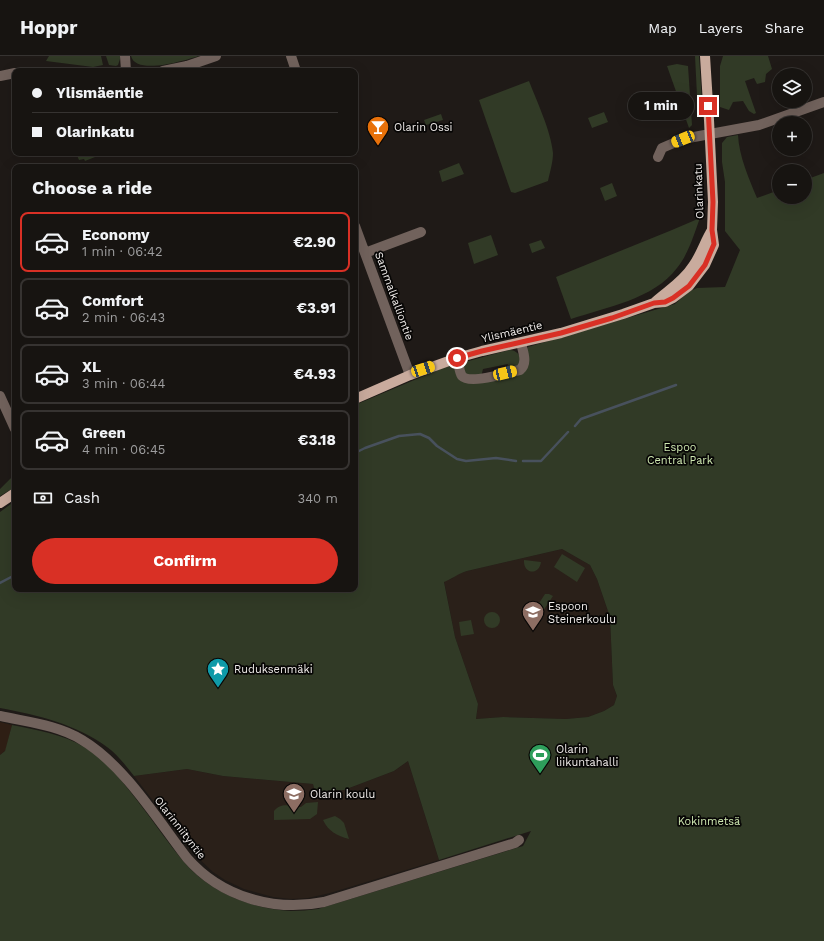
<!DOCTYPE html>
<html lang="en">
<head>
<meta charset="utf-8">
<style>
	:root { --surface:#171411; --page:#24211f; --text:#f1f3f6; --muted:#9e9e9f; --line:#363331; --accent:#d93025 }
	body { margin:0; font-family:"Work Sans",sans-serif; background:var(--page); color:var(--text); height:100vh; display:flex; flex-direction:column; font-size:15px; white-space:nowrap }
	* { box-sizing:border-box; margin:0 }
	p { font-size:13px; color:var(--muted) }
	.icon { flex:none; width:22px; height:22px; fill:none; stroke:currentColor; stroke-width:2; stroke-linecap:round; stroke-linejoin:round }
	.map { position:relative; flex:1; overflow:hidden }
	.side { position:absolute; left:12px; top:108px; width:346px; height:428px; display:flex; flex-direction:column; background:var(--surface); border-radius:8px; box-shadow:0 4px 16px #0002,0 0 0 1px var(--line) }
	.side>* { flex:none }
	.guide { position:absolute; left:12px; top:12px; width:346px; height:88px; border-radius:8px; box-shadow:0 4px 16px #0002,0 0 0 1px var(--line); display:grid; align-content:center; height:88px; padding:0 20px; background:var(--surface) }
	.controls { position:absolute; left:772px; top:12px; display:grid; gap:8px }
	.controls a { display:grid; place-items:center; width:40px; height:40px; border-radius:50%; background:var(--surface); box-shadow:0 4px 16px #0002,0 0 0 1px var(--line); font-size:20px }
	.end { position:absolute; width:18px; height:18px; margin:-9px; border:5px solid #d93025; background:#fff; box-shadow:0 0 0 2px #fff }
	.from { border-radius:50% }
	.bubble { position:absolute; height:28px; border-radius:14px; background:var(--surface); box-shadow:0 4px 16px #0002,0 0 0 1px var(--line); font-size:13px; font-weight:700; line-height:28px; text-align:center }
	.car { position:absolute; width:12px; height:24px; margin:-12px -6px; border-radius:5px; box-shadow:0 0 3px 1px #0007; background:linear-gradient(#f5c518 24%,#345 0 40%,#f5c518 0 76%,#345 0 86%,#f5c518 0) }
	.guide b { display:flex; align-items:center; gap:14px; height:38px; font-size:15px }
	.guide b+b { border-top:1px solid var(--line) }
	.guide i { width:10px; height:10px; background:var(--text) }
	ul { padding:0; list-style:none }
	li { display:flex; align-items:center; gap:12px; height:60px; margin:0 8px 6px; padding:0 12px; border:2px solid var(--line); border-radius:8px }
	li div { flex:1 }
	li b { display:block; font-size:15px }
	li em { font-style:normal; font-weight:700 }
	li.current { border-color:var(--accent) }
	li>.icon { width:36px; height:36px; stroke-width:1.5 }
	h2 { padding:0 20px; font-size:18px; line-height:48px }
	.pay { display:flex; align-items:center; gap:10px; height:44px; padding:0 20px; font-size:15px }
	.pay p { margin-inline-start:auto }
	.cta { display:flex; gap:8px; margin-top:auto; padding:8px 20px }
	.cta a { flex:1; height:46px; border-radius:24px; background:var(--accent); color:#fff; font-size:16px; font-weight:700; line-height:46px; text-align:center }
	header { display:flex; align-items:center; gap:24px; box-sizing:border-box; height:56px; padding:0 20px; background:var(--surface); border-bottom:1px solid var(--line) }
	header strong { font-size:19px }
	nav { display:flex; gap:22px; margin-inline-start:auto; font-size:14px }
	.map>svg:first-child { display:block }
	.industrial { fill:#2e1e14 }
	.built { fill:#2a2019 }
	.green { fill:#313a26; fill-rule:evenodd }
	.lines { fill:none; stroke-linecap:round; stroke-linejoin:round }
	.stream { stroke:#48515d; stroke-width:2.5 }
	.minor { stroke:#71625c; stroke-width:10 }
	.major { stroke:#c9ab9d; stroke-width:10 }
	.route { stroke:#d93025; stroke-width:5 }
	.labels { text-anchor:middle; dominant-baseline:central; stroke-width:3.5; stroke-linejoin:round; paint-order:stroke }
	.poi-label { font-size:11px; fill:#f0ecea; stroke:#070605; text-anchor:start }
	.street-label { font-size:11px; fill:#f0ecea; stroke:#070605 }
	.park-label { font-size:11px; fill:#cfe8b1; stroke:#070605 }
</style>
</head>
<body>
<header>
<strong>Hoppr</strong>
<nav><a>Map</a><a>Layers</a><a>Share</a></nav>
</header>
<div class="map">
<svg width="824" height="885" viewBox="0 0 824 885">
	<rect width="100%" height="100%" fill="#1f1a17"/>
	<path class="industrial" d="M0,666L12,669L6,693L5,695L0,699Z"/>
	<path class="built" d="M562,493L590,509L597,523L610,561L613,629L617,640L614,649L604,655L588,661L566,663L503,661L476,663L478,648L455,581L444,525L451,523L458,518L467,515Z
		M408,705L439,804L330,837L308,842L291,843L273,841L244,833L225,824L213,816L193,797L134,720L187,713L223,720L313,728L315,736L344,734L394,715Z"/>
	<path class="green" d="M49,0H101L103,9L93,11L46,5Z
		M106,0H121L118,9L116,10L109,9Z
		M131,0H199C186,4 136,20 131,0Z
		M695,0H699L703,61H699L698,59Z
		M723,0H768L772,13L766,18L765,26L757,28L754,22L745,25L756,57L754,58L749,55L743,45L733,46L729,54L720,51V10Z
		M677,8L688,10L692,69L689,72L667,10Z
		M529,25C537,46 551,75 553,97C553,106 550,116 548,125L515,137L511,136L479,44Z
		M604,56L608,66L592,72L588,62Z
		M441,58L443,64L426,69L424,64Z
		M738,79C739,100 749,123 757,142L779,134V141H805V124L824,117V885H0V699L5,695L12,669C36,674 63,678 84,691C107,705 123,726 139,747C154,766 168,787 183,805C209,836 251,853 291,855C300,855 309,854 318,853L523,790L531,775L439,804L408,705L394,715L344,734L315,736L313,728L223,720L187,713L134,720C126,710 118,699 107,691C76,668 37,659 0,652V456L15,445V533H355V349L445,311L452,310L455,312L461,322L524,316L526,294L528,291L675,248L688,236L697,232L725,231L740,194L725,175V126L722,106V87L727,81ZM562,493L590,509L597,523L610,561L613,629L617,640L614,649L604,655L588,661L566,663L503,661L476,663L478,648L455,581L444,526C452,523 459,517 467,515Z
		M76,97H94L95,101L85,105L84,103L79,104Z
		M459,107L464,118L442,126L439,115Z
		M612,127L617,140L605,145L600,132Z
		M700,162C694,178 689,197 677,212C654,243 607,251 571,263L556,221L672,174Z
		M491,179L498,199L474,208L468,187Z
		M541,184L545,192L532,197L529,188Z
		M509,294C518,294 522,301 520,310L505,315L508,308L483,313L481,321H466L463,308L465,306Z
		M15,418V431L0,440V433Z
		M562,498L585,512L577,526L554,511Z
		M524,504L541,506C539,520 523,518 524,504Z
		M545,538H549L553,540L539,561L535,559L534,555Z
		M484 564a8 8 0 1 1 16 0a8 8 0 1 1-16 0Z
		M471,564L474,578L461,580L459,566Z
		M318,746L317,758L310,763L274,764V755C282,745 291,751 301,751L306,747Z
		M335,760L340,763L344,767L349,783C337,780 328,775 323,764Z"/>
	<g class="lines">
		<path class="stream" d="M575,370L581,363L676,329
			M355,397L365,392L399,380L420,378L429,382L437,390L457,403L466,405L496,402L516,405
			M523,405H541L568,376
			M0,527L15,519"/>
		<path class="minor" d="M125,0L126,15
			M291,0L296,15
			M163,15L187,10L216,0
			M0,20L15,17
			M658,101L662,92L683,83L759,69L824,46
			M355,170L410,319
			M365,197L421,176
			M457,302C459,307 459,316 462,320C470,329 509,316 520,314C528,307 523,296 521,287
			M0,340L15,373
			M0,660C27,666 58,669 82,684C124,709 157,763 187,802C221,841 274,856 324,846L515,787L519,784"/>
		<path class="major" d="M654,247C667,235 683,226 693,210C701,199 705,185 712,174
			M355,343L410,319L457,302L482,295L561,277L623,258L654,247L665,246L673,242L689,230L705,209L714,189L712,174L713,146L709,64L705,0
			M0,447L15,437"/>
	</g>
	<g class="lines">
		<path class="route" d="M457,302L482,295L561,277L612,262L654,247L665,246L673,242L689,230L705,209L714,188L712,174L713,146L708,50"/>
	</g>
	<defs>
		<g id="bar-pin" transform="scale(1.15)"><path d="M0 17L-7.5 6A9.5 9.5 0 1 1 7.5 6Z" fill="#e8710a" stroke="#070605"/><path d="M-6-5H6L.8 .8V4.5H3.5V6h-7V4.5H-.8V.8Z" fill="#fff"/></g>
		<g id="school-pin" transform="scale(1.15)"><path d="M0 17L-7.5 6A9.5 9.5 0 1 1 7.5 6Z" fill="#8d6e63" stroke="#070605"/><path d="M0-5L7-2L0 1L-7-2ZM-4 1L0 2.5L4 1V4Q0 6-4 4Z" fill="#fff"/></g>
		<g id="sight-pin" transform="scale(1.15)"><path d="M0 17L-7.5 6A9.5 9.5 0 1 1 7.5 6Z" fill="#0f9aa8" stroke="#070605"/><path d="M0-6L1.8-2.2L6-1.7L2.9 1.2L3.7 5.4L0 3.3L-3.7 5.4L-2.9 1.2L-6-1.7L-1.8-2.2Z" fill="#fff"/></g>
		<g id="stadium-pin" transform="scale(1.15)"><path d="M0 17L-7.5 6A9.5 9.5 0 1 1 7.5 6Z" fill="#2e9e5b" stroke="#070605"/><path d="M0-5a6.5 5 0 1 0 0 10a6.5 5 0 1 0 0-10ZM-3.5-1.8h7v3.6h-7Z" fill="#fff"/></g>
	</defs>
	<g fill-rule="evenodd">
		<use href="#bar-pin" x="378" y="71"/>
		<use href="#school-pin" x="533" y="556"/>
		<use href="#sight-pin" x="218" y="613"/>
		<use href="#stadium-pin" x="540" y="699"/>
		<use href="#school-pin" x="294" y="738"/>
	</g>
	<g class="labels">
		<g class="poi-label">
			<text x="394" y="71">Olarin Ossi</text>
			<text x="548" y="550">Espoon<tspan x="548" dy="13">Steinerkoulu</tspan></text>
			<text x="234" y="613">Ruduksenmäki</text>
			<text x="556" y="693">Olarin<tspan x="556" dy="13">liikuntahalli</tspan></text>
			<text x="310" y="738">Olarin koulu</text>
		</g>
		<g class="street-label">
			<text transform="translate(699 135) rotate(-92)">Olarinkatu</text>
			<text transform="translate(394 240) rotate(70)">Sammalkalliontie</text>
			<text transform="translate(512 276) rotate(-13)">Ylismäentie</text>
			<text transform="translate(180 772) rotate(52)">Olarinniityntie</text>
		</g>
		<g class="park-label">
			<text x="680" y="391">Espoo<tspan x="680" dy="13">Central Park</tspan></text>
			<text x="709" y="765">Kokinmetsä</text>
		</g>
	</g>
</svg>
<div class="controls">
<a><svg class="icon" aria-label="layers" viewBox="0 0 24 24"><path d="M12 4l9 5-9 5-9-5zM3 14l9 5 9-5"/></svg></a>
<a>+</a>
<a>−</a>
</div>
<i class="end from" style="left:457px;top:302px"></i>
<i class="end" style="left:708px;top:50px"></i>
<div class="bubble" style="left:628px;top:36px;width:66px">1 min</div>
<i class="car" style="left:683px;top:83px;rotate:248deg"></i>
<i class="car" style="left:423px;top:313px;rotate:72deg"></i>
<i class="car" style="left:505px;top:317px;rotate:77deg"></i>
<div class="guide">
<b><i class="from"></i>Ylismäentie</b>
<b><i></i>Olarinkatu</b>
</div>
<section class="side">
<h2>Choose a ride</h2>
<ul>
<li class="current"><svg class="icon" aria-label="car" viewBox="0 0 24 24"><path d="M5 17H2v-5l4-1 3-4h7l3 4 3 1v5h-3M9 17h6M6 11h13"/><circle cx="7" cy="17" r="2"/><circle cx="17" cy="17" r="2"/></svg><div><b>Economy</b><p>1 min · 06:42</p></div><em>€2.90</em></li>
<li><svg class="icon" aria-label="car" viewBox="0 0 24 24"><path d="M5 17H2v-5l4-1 3-4h7l3 4 3 1v5h-3M9 17h6M6 11h13"/><circle cx="7" cy="17" r="2"/><circle cx="17" cy="17" r="2"/></svg><div><b>Comfort</b><p>2 min · 06:43</p></div><em>€3.91</em></li>
<li><svg class="icon" aria-label="car" viewBox="0 0 24 24"><path d="M5 17H2v-5l4-1 3-4h7l3 4 3 1v5h-3M9 17h6M6 11h13"/><circle cx="7" cy="17" r="2"/><circle cx="17" cy="17" r="2"/></svg><div><b>XL</b><p>3 min · 06:44</p></div><em>€4.93</em></li>
<li><svg class="icon" aria-label="car" viewBox="0 0 24 24"><path d="M5 17H2v-5l4-1 3-4h7l3 4 3 1v5h-3M9 17h6M6 11h13"/><circle cx="7" cy="17" r="2"/><circle cx="17" cy="17" r="2"/></svg><div><b>Green</b><p>4 min · 06:45</p></div><em>€3.18</em></li>
</ul>
<div class="pay"><svg class="icon" aria-label="cash" viewBox="0 0 24 24"><path d="M3 7h18v10H3z"/><circle cx="12" cy="12" r="2"/></svg>Cash<p>340 m</p></div>
<div class="cta"><a>Confirm</a></div>
</section>
</div>
</body>
</html>
